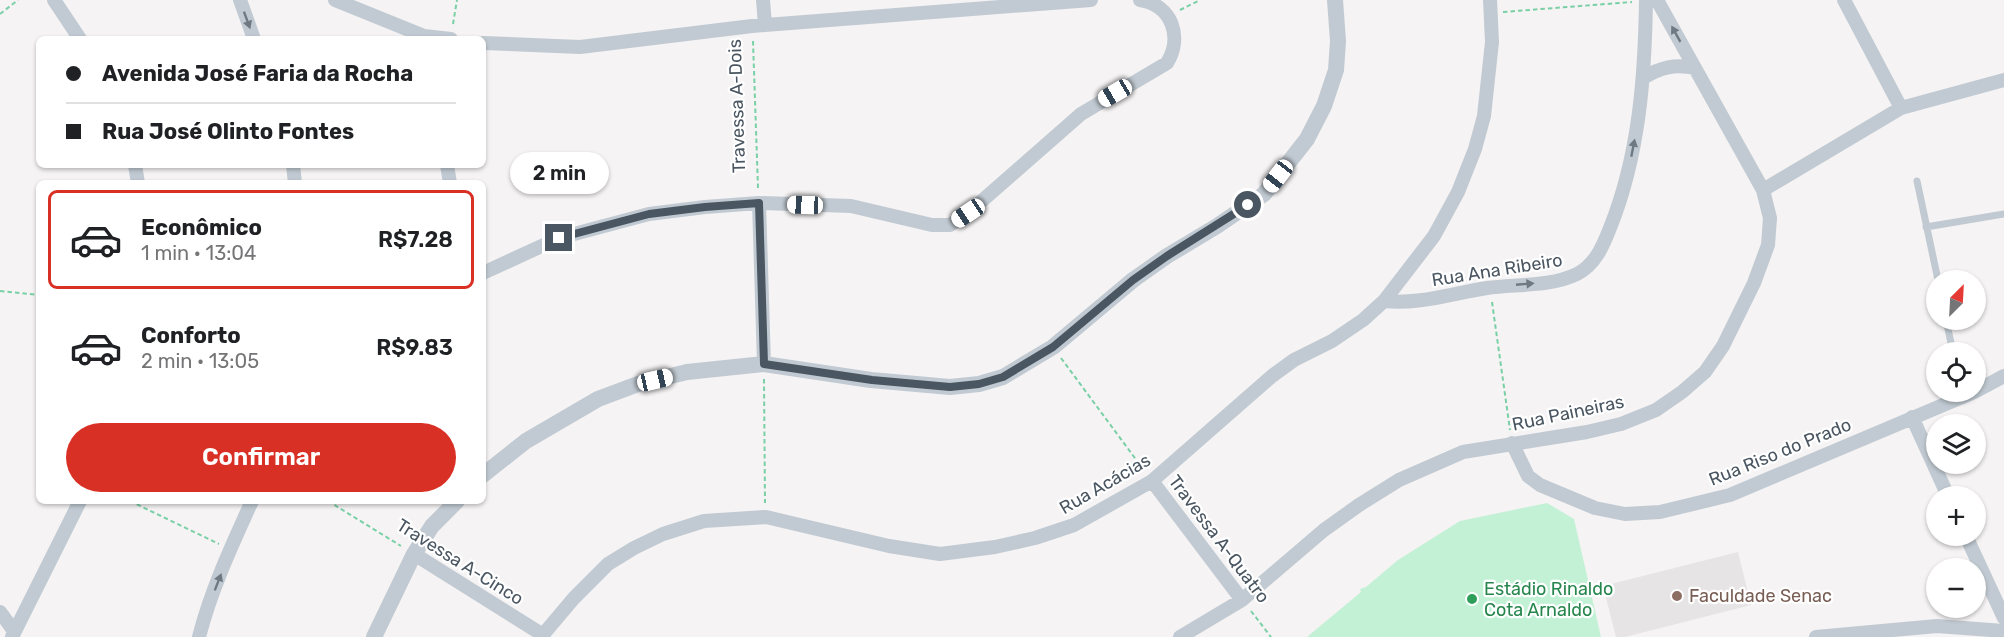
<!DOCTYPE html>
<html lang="pt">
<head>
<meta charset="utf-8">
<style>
	:root { --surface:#fff; --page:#f6f6f6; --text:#202124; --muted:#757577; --line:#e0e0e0; --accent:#d93025 }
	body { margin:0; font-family:Rubik,sans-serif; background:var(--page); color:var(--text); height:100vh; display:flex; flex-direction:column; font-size:22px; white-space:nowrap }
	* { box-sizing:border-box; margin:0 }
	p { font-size:20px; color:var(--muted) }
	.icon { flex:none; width:33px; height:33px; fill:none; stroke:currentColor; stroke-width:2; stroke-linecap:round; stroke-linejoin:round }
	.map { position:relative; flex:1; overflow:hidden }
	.sheet { position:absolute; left:36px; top:180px; width:450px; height:324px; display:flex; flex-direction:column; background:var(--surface); border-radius:9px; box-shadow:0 2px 4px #0004 }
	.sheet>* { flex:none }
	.top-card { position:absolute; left:36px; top:36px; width:450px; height:132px; border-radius:9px; box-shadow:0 2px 4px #0004; display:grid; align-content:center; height:132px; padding:0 30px; background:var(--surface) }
	.needle { width:39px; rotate:24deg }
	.fabs { position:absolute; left:1926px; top:270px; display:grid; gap:12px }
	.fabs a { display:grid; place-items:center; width:60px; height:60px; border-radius:50%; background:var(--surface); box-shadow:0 2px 4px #0004; font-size:30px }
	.end { position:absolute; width:27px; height:27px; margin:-14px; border:8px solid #4a5661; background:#fff; box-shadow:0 0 0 3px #fff }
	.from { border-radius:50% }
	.bubble { position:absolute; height:42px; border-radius:21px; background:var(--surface); box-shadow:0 2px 4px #0004; font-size:20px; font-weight:600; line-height:42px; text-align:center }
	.car { position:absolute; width:18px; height:36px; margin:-18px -9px; border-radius:8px; box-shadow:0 0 4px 2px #0007; background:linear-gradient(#fff 24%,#345 0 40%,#fff 0 76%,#345 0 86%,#fff 0) }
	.top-card b { display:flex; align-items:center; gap:21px; height:57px; font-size:22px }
	.top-card b+b { border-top:2px solid var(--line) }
	.top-card i { width:15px; height:15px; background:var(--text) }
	ul { padding:10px 0 0; list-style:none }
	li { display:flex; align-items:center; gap:18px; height:99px; margin:0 12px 9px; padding:0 18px; border:3px solid transparent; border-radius:9px }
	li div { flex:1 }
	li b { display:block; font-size:22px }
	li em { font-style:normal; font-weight:600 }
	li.on { border-color:var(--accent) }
	li>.icon { width:54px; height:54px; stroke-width:1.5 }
	.button { display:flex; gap:12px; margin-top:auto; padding:12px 30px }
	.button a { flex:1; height:69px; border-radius:36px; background:var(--accent); color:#fff; font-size:24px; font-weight:600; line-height:69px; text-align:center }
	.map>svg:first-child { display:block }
	.education { fill:#e6e4e5 }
	.grass { fill:#c3f1d5 }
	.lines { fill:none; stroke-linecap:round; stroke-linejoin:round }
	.path { stroke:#7ad0a6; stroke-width:2; stroke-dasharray:4.5 3; stroke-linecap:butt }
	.service { stroke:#c1cad2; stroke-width:7 }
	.minor { stroke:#c1cad2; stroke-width:14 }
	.tertiary { stroke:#c1cad2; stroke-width:16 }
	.oneway { fill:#6e7983 }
	.route { stroke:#4a5661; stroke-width:8 }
	.education-dot { fill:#8d6e63; stroke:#fff; stroke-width:2 }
	.leisure-dot { fill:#2e9e5b; stroke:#fff; stroke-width:2 }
	.labels { text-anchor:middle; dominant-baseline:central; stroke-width:4.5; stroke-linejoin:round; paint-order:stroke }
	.street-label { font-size:18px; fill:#4a5661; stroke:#fff }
	.leisure-label { font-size:18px; fill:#27864d; stroke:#fff; text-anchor:start }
	.education-label { font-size:18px; fill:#785e54; stroke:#fff; text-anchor:start }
</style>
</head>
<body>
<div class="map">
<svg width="2004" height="637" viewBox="0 0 2004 637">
	<rect width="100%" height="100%" fill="#f5f3f3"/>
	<path class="education" d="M1738,552L1751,605L1625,637H1616L1603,586Z"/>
	<path class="grass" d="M1547,503L1574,519L1601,637H1307L1361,592L1360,589L1366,587L1398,560L1460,521Z"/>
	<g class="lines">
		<path class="path" d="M1180,10L1200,0
			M1503,12L1632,2
			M0,14L18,0
			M453,24L457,0
			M753,41L758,188
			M0,291L39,295
			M1492,302L1510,430
			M1061,358L1143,469
			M764,379L765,503
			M130,501L219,544
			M328,501L401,546
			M1251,611L1271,637"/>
		<path class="service" d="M1917,181L1938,280
			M1926,227L2004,214
			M1946,320L1953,352"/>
		<path class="minor" d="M54,0L80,39
			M240,0L254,39
			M335,0L424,36L451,39
			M763,0L765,25
			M1844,0L1901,108
			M483,43L580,47L752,26L1091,0
			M1643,78C1661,67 1675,64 1695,68
			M135,165L138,183
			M293,165L295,183
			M447,165L450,183
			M1763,190L1901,108L2004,80
			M759,203L764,364
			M483,273L559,238L649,214L705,207L759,203L851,206L932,225H950L968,213L1081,114L1167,63C1183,37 1172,5 1140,0
			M1384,301C1419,305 1453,293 1487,288C1516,284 1550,287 1577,274C1595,265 1603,246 1610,228C1639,156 1645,77 1646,0
			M1976,391L2004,376
			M1912,417L1948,496
			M1512,443L1528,476L1540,485L1595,508L1625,514L1660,512L1730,495L1974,392
			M1152,481L1242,600
			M1966,536L2004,618
			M414,554L543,635
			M0,612L14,631
			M12,637L80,501
			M199,637C211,590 232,545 252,501
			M541,637L574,598L608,564L634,548L663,534L704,521L766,517L889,546L940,554L995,547L1035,538L1074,525L1152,481L1272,376L1294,360L1332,341L1363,320L1384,301L1434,236L1458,192L1475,149L1484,116L1492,42L1490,0
			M1180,637L1242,600L1324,530L1359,505L1399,480L1463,452L1587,432L1621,424L1656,410L1682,392L1705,372L1723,346L1754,283L1768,245L1770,218L1763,190L1657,0
			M1816,637L1937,626L2004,631"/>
		<path class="tertiary" d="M483,475L526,441L598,399L638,384L687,372L764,364L871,380L950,387L979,384L1003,377L1053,347L1133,280L1167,256L1217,226L1264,194L1307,139L1324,106L1336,70L1338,41L1335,0
			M374,637L414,554L432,526L457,501"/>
	</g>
	<defs><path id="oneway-solid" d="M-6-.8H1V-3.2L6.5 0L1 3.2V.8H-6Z" transform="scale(1.5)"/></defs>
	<g class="oneway">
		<use href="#oneway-solid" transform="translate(247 20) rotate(70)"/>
		<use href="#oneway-solid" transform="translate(1676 34) rotate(-119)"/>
		<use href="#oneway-solid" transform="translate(1633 148) rotate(-79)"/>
		<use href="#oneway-solid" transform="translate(1525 284) rotate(-5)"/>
		<use href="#oneway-solid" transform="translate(218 582) rotate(-69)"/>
	</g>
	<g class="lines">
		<path class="route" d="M559,238L649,214L705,207L759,203L764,364L872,380L950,387L979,384L1003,377L1053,347L1133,280L1167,256L1248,205"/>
	</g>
	<circle class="education-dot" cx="1677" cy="596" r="6"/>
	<circle class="leisure-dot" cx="1472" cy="599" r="6"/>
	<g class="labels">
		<g class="street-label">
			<text transform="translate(737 106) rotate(-92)">Travessa A-Dois</text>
			<text transform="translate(1497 270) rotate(-9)">Rua Ana Ribeiro</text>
			<text transform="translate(1568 413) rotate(-12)">Rua Paineiras</text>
			<text transform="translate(1780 452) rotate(-22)">Rua Riso do Prado</text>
			<text transform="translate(1105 484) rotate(-30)">Rua Acácias</text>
			<text transform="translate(1219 539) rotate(53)">Travessa A-Quatro</text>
			<text transform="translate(460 562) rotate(32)">Travessa A-Cinco</text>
		</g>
		<g class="leisure-label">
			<text x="1484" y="589">Estádio Rinaldo<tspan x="1484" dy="21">Cota Arnaldo</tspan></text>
		</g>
		<g class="education-label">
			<text x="1689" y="596">Faculdade Senac</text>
		</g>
	</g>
</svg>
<div class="fabs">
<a><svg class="needle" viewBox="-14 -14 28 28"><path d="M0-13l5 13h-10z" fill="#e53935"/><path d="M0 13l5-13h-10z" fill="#757577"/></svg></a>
<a><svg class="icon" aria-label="locate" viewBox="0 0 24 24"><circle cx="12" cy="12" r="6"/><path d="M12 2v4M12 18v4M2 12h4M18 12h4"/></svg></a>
<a><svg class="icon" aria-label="layers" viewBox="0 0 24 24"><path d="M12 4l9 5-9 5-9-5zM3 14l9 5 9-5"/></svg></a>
<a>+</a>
<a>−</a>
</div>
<i class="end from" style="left:1248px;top:205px"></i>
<i class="end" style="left:559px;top:238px"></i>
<div class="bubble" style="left:510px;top:152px;width:99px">2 min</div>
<i class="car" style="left:1115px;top:93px;rotate:240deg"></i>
<i class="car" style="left:1278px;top:176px;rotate:218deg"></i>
<i class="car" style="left:805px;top:205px;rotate:272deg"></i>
<i class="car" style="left:968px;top:213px;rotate:236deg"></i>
<i class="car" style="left:655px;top:380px;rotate:77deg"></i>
<div class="top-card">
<b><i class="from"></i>Avenida José Faria da Rocha</b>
<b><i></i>Rua José Olinto Fontes</b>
</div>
<section class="sheet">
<ul>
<li class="on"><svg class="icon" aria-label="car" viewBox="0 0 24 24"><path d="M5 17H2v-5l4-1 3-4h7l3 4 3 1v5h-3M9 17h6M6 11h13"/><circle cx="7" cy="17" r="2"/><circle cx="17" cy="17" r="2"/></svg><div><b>Econômico</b><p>1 min · 13:04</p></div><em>R$7.28</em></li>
<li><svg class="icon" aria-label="car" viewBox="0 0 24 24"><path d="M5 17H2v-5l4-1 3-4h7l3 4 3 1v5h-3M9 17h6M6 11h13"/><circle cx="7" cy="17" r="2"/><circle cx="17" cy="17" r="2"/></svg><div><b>Conforto</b><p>2 min · 13:05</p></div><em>R$9.83</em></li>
</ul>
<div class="button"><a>Confirmar</a></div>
</section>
</div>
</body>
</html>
